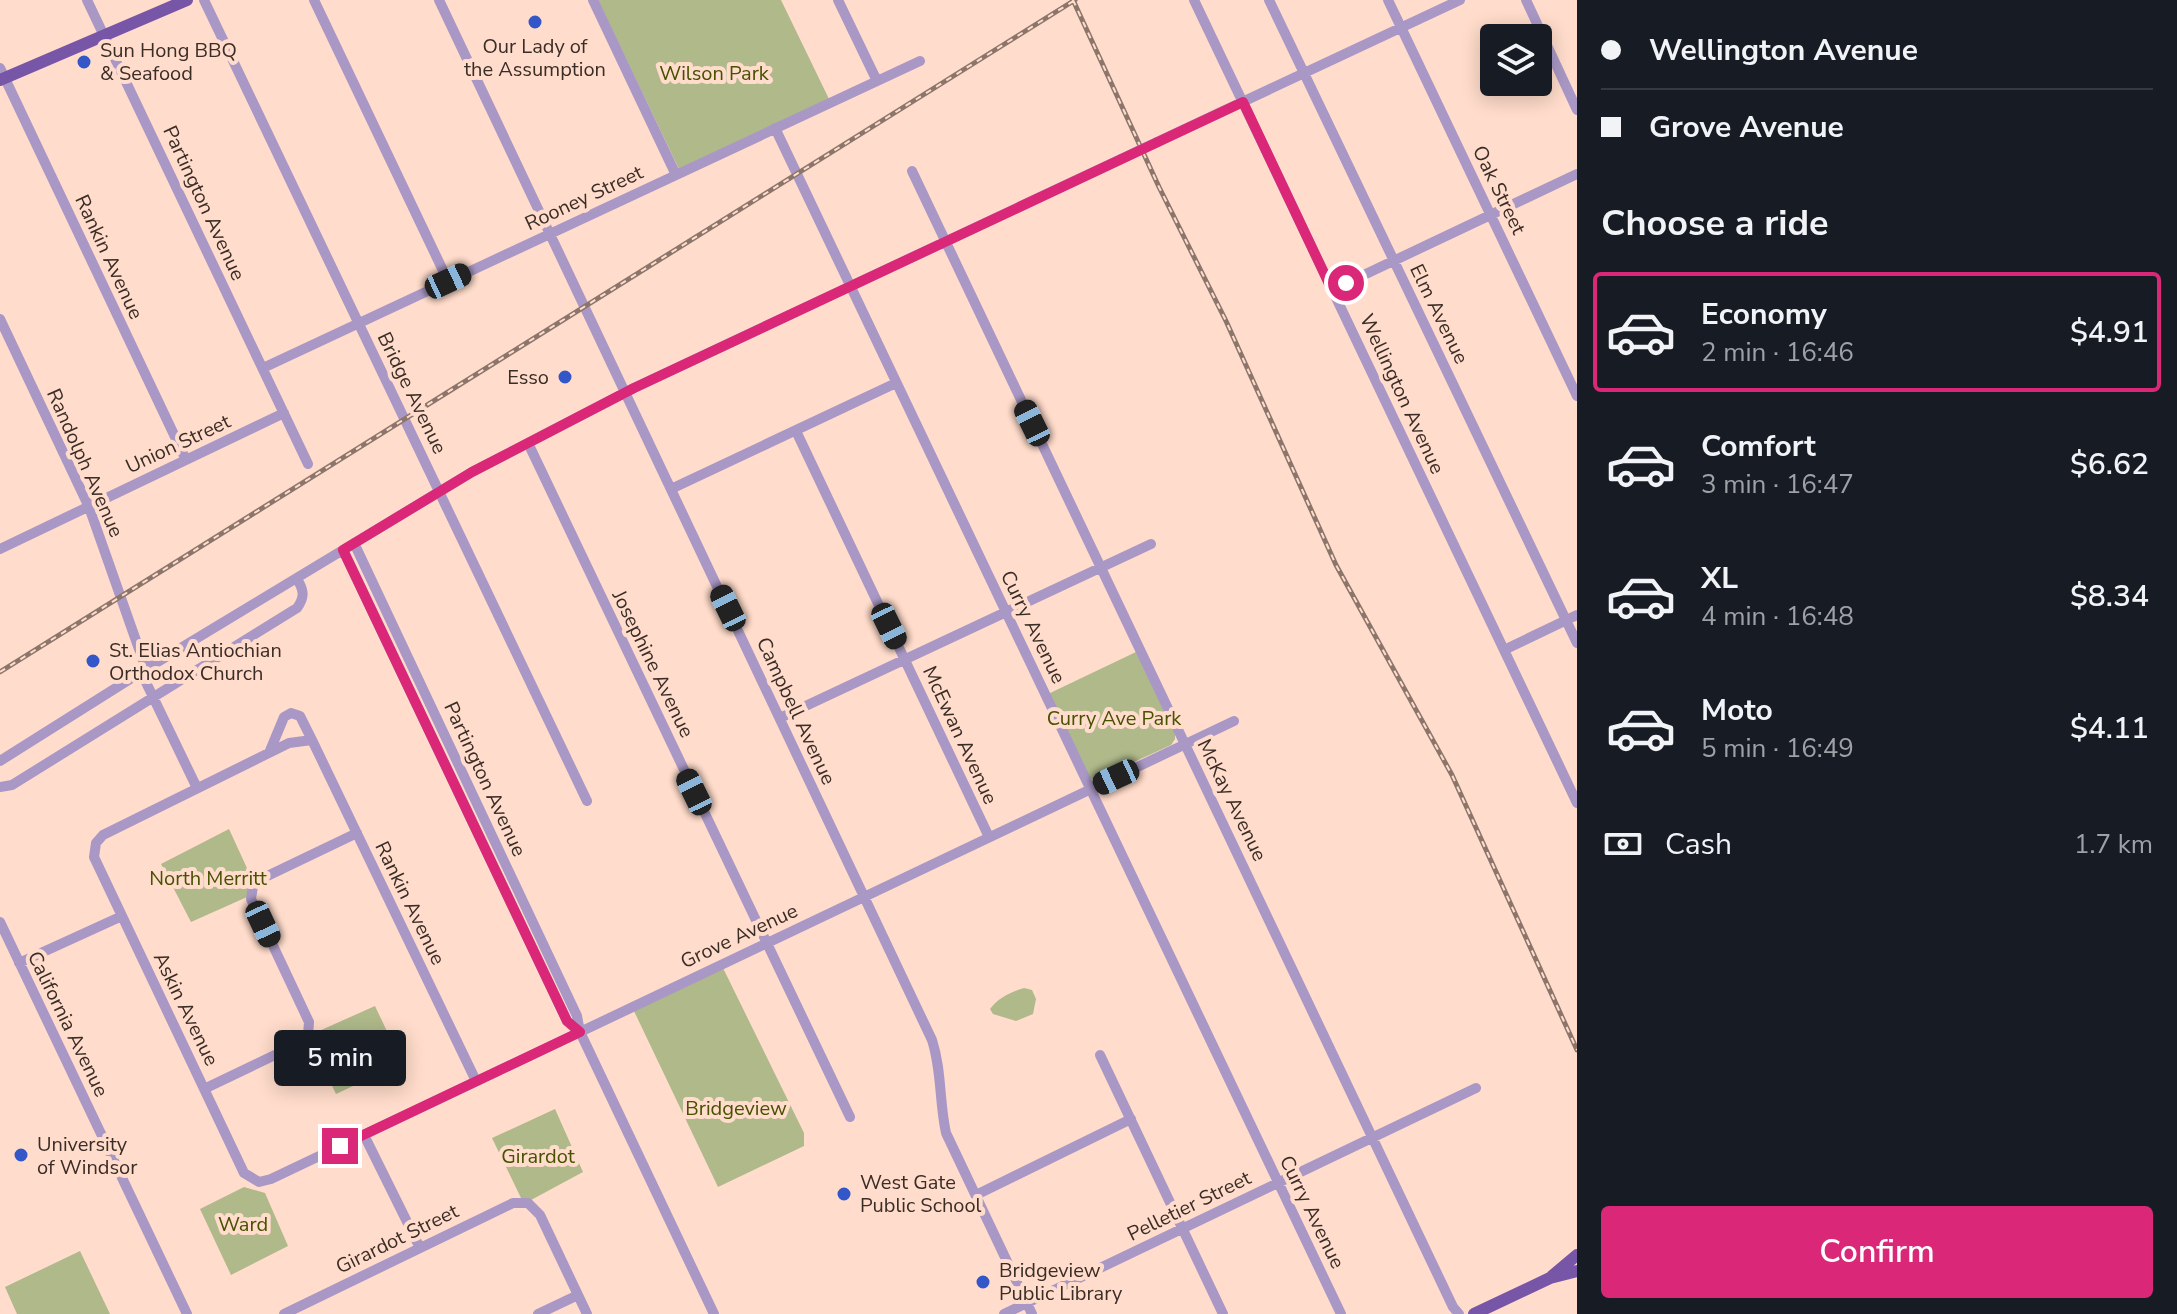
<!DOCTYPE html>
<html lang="en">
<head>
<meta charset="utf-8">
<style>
	:root { --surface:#171b24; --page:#242831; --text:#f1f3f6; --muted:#9ea1a6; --line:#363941; --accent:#db2777 }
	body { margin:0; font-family:"Nunito Sans",sans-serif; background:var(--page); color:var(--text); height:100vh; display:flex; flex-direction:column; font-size:30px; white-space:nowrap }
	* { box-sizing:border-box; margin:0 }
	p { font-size:26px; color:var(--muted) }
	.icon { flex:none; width:44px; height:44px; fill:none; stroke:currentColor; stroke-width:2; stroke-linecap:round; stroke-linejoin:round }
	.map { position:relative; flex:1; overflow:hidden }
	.sheet { display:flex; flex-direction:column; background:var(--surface); width:600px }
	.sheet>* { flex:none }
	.hud { display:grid; align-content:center; height:176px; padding:0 24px; background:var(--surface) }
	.fabs { position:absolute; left:1480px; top:24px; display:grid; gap:16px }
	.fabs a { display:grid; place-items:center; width:72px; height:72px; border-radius:8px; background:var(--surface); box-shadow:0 4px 20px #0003; font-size:40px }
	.end { position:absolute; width:36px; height:36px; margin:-18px; border:10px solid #db2777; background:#fff; box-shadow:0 0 0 4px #fff }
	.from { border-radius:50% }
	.bubble { position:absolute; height:56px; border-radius:8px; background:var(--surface); box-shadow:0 4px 20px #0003; font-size:26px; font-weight:600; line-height:56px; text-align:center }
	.car { position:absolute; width:24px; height:48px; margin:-24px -12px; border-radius:10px; box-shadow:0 0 6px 2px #0007; background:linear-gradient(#222 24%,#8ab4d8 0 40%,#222 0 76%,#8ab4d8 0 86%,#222 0) }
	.hud b { display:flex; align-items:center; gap:28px; height:76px; font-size:30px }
	.hud b+b { border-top:2px solid var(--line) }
	.hud i { width:20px; height:20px; background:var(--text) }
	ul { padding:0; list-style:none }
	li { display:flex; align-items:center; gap:24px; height:120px; margin:0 16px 12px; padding:0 8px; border:4px solid transparent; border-radius:8px }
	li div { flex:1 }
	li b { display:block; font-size:30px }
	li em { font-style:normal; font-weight:600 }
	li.current { border-color:var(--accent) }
	li>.icon { width:72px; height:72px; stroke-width:1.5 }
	h2 { padding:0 24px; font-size:36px; line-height:96px }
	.pay { display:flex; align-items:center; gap:20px; height:88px; padding:0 24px; font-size:30px }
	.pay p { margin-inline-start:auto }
	.action { display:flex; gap:16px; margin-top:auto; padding:16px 24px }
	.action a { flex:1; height:92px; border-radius:8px; background:var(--accent); color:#fff; font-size:32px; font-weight:600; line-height:92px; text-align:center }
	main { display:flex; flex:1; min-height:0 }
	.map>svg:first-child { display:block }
	.green { fill:#afb98a }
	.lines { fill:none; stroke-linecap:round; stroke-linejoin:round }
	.minor { stroke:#a998c5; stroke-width:10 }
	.major { stroke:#7756a7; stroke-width:12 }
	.rail-casing { stroke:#8c766b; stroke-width:5 }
	.rail { stroke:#ffdccb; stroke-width:2; stroke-dasharray:6; stroke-linecap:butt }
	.minor-bridge { stroke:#a998c5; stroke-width:10 }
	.route { stroke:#db2777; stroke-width:10 }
	.poi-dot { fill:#3357c8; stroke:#ffdccb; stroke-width:3 }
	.labels { text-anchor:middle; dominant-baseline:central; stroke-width:8; stroke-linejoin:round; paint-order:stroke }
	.poi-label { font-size:20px; fill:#3a2d26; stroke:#ffdccb; text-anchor:start }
	.park-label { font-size:20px; fill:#465101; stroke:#ffdccb }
	.street-label { font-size:20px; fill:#3a2d26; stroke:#ffdccb }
</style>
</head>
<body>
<main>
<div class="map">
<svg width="1577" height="1314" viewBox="0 0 1577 1314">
	<rect width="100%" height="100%" fill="#ffdccb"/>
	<path class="green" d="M598,0H781L829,99L679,169Z
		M1136,652L1175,734V739L1171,745L1099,778L1091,779L1086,774L1048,694Z
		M229,829L252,879L247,897L191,922L161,864Z
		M723,968L804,1133V1146L718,1187L633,1009Z
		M1024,988L1032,990L1036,999L1033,1014L1016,1021L993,1014L990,1009C999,997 1011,992 1024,988Z
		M375,1006L402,1063L336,1094L313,1047L319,1031Z
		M555,1109L583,1172L531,1200L521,1198L492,1138Z
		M244,1187L265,1193L288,1246L231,1275L200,1209Z
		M80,1251L110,1314H17L5,1287Z"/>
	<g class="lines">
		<path class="minor" d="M87,0L308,464
			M204,0L587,801
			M314,0L448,281
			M439,0L932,1040C942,1071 939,1101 946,1133L1032,1314
			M593,0L676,175
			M838,0L877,81
			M1194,0L1577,803
			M1269,0L1577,643
			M1388,0L1577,396
			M1526,0L1577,110
			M0,68L186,460
			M775,128L1341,1314
			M1157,142L1460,0
			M912,171L1453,1307L1459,1314
			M1332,290L1577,174
			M0,319L89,507L146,669
			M263,368L920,61
			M796,431L989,837
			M528,443L850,1117
			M671,489L896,383
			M354,543L577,1016L580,1032L714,1314
			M0,549L284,413
			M343,550L567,1021L579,1032
			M1504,650L1577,615
			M141,672L197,788
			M780,718L1151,544
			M312,740L476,1081
			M269,753L284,717L291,713L300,716L312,740L289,743L103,835L96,843L94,857L244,1173L259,1182L271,1179L1234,721
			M0,761L146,669L472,472L634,388L1121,159
			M0,787L12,785L297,608C305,597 304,590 297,579
			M0,922L187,1314
			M19,963L122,916
			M1100,1055L1223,1314
			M204,1089L298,1044L308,1035L309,1022L251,899L253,886L261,879L357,833
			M364,1135L420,1248
			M976,1195L1131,1119
			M284,1314L513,1203H528L540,1215L587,1314
			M538,1314L578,1295
			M1004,1314L1476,1088"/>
		<path class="major" d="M0,80L187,0
			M1552,1276L1577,1255
			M1474,1314L1550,1278L1577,1271"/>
		<g class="rail-casing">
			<path id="rail" d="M1073,0L1159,187L1226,321L1336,565L1452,775L1577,1050
				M0,672L1075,0"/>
		</g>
		<use href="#rail" class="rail"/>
		<path class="minor-bridge" d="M1121,159L1157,142"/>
	</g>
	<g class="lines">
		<path class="route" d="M340,1146L580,1032L567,1021L343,550L472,472L634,388L1243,102L1332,290L1346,283"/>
	</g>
	<g class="poi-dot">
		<circle cx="535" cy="22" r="8"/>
		<circle cx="84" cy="62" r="8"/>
		<circle cx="565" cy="377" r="8"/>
		<circle cx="93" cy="661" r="8"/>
		<circle cx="21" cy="1155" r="8"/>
		<circle cx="844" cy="1194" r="8"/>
		<circle cx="983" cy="1282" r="8"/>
	</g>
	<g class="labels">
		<g class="poi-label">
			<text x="535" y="46" text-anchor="middle">Our Lady of<tspan x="535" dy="23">the Assumption</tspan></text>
			<text x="100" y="50">Sun Hong BBQ<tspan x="100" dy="23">&amp; Seafood</tspan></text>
			<text x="549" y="377" text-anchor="end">Esso</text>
			<text x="109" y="650">St. Elias Antiochian<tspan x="109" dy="23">Orthodox Church</tspan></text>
			<text x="37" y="1144">University<tspan x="37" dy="23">of Windsor</tspan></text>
			<text x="860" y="1182">West Gate<tspan x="860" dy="23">Public School</tspan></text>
			<text x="999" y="1270">Bridgeview<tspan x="999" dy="23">Public Library</tspan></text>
		</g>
		<g class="park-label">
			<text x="714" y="73">Wilson Park</text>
			<text x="1114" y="718">Curry Ave Park</text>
			<text x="208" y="878">North Merritt</text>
			<text x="736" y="1108">Bridgeview</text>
			<text x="538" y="1156">Girardot</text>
			<text x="243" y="1224">Ward</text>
		</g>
		<g class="street-label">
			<text transform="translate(1499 190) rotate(64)">Oak Street</text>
			<text transform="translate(584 198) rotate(-25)">Rooney Street</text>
			<text transform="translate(204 203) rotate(65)">Partington Avenue</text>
			<text transform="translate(109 257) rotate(65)">Rankin Avenue</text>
			<text transform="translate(1439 314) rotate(64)">Elm Avenue</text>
			<text transform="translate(412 393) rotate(64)">Bridge Avenue</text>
			<text transform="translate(1402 394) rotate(65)">Wellington Avenue</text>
			<text transform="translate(178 444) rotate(-25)">Union Street</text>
			<text transform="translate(85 463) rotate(66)">Randolph Avenue</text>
			<text transform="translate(1033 627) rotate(64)">Curry Avenue</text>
			<text transform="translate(653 664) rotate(64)">Josephine Avenue</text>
			<text transform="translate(796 711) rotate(65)">Campbell Avenue</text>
			<text transform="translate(960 735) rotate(65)">McEwan Avenue</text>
			<text transform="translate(485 779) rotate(65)">Partington Avenue</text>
			<text transform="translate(1232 800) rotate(64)">McKay Avenue</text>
			<text transform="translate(410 903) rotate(64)">Rankin Avenue</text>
			<text transform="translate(739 936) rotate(-25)">Grove Avenue</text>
			<text transform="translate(186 1009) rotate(64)">Askin Avenue</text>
			<text transform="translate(68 1024) rotate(64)">California Avenue</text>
			<text transform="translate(1189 1206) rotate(-26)">Pelletier Street</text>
			<text transform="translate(1312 1212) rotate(64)">Curry Avenue</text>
			<text transform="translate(397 1239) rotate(-26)">Girardot Street</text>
		</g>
	</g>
</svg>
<div class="fabs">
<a><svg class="icon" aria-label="layers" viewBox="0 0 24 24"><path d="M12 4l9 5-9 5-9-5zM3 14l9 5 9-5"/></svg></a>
</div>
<i class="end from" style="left:1346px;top:283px"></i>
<i class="end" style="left:340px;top:1146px"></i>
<div class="bubble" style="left:274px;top:1030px;width:132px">5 min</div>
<i class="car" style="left:448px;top:281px;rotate:65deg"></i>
<i class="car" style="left:1032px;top:423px;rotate:334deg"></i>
<i class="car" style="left:728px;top:608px;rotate:334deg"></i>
<i class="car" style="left:889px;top:626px;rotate:154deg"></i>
<i class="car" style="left:1116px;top:777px;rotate:245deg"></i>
<i class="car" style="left:694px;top:792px;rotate:334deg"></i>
<i class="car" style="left:263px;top:924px;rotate:155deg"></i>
</div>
<section class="sheet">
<div class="hud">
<b><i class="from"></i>Wellington Avenue</b>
<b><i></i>Grove Avenue</b>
</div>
<h2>Choose a ride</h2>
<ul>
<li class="current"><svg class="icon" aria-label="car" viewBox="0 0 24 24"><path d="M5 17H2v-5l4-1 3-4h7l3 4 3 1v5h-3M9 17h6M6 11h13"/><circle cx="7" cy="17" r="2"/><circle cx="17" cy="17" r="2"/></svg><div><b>Economy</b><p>2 min · 16:46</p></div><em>$4.91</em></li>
<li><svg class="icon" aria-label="car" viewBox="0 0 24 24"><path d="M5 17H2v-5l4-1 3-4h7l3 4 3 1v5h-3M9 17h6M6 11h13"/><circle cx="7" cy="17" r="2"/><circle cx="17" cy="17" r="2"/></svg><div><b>Comfort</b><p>3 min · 16:47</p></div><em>$6.62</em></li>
<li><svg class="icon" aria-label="car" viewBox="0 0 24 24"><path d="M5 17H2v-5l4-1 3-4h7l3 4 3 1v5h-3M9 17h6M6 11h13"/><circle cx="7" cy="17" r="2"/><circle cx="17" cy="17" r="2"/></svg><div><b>XL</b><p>4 min · 16:48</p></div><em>$8.34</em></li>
<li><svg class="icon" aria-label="car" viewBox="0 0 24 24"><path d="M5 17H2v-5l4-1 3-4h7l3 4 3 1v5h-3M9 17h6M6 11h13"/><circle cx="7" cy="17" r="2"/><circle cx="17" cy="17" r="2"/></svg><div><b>Moto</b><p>5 min · 16:49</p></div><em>$4.11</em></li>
</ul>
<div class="pay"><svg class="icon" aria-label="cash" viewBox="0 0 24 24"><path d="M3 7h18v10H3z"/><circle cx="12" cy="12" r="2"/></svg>Cash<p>1.7 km</p></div>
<div class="action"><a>Confirm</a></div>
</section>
</main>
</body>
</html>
